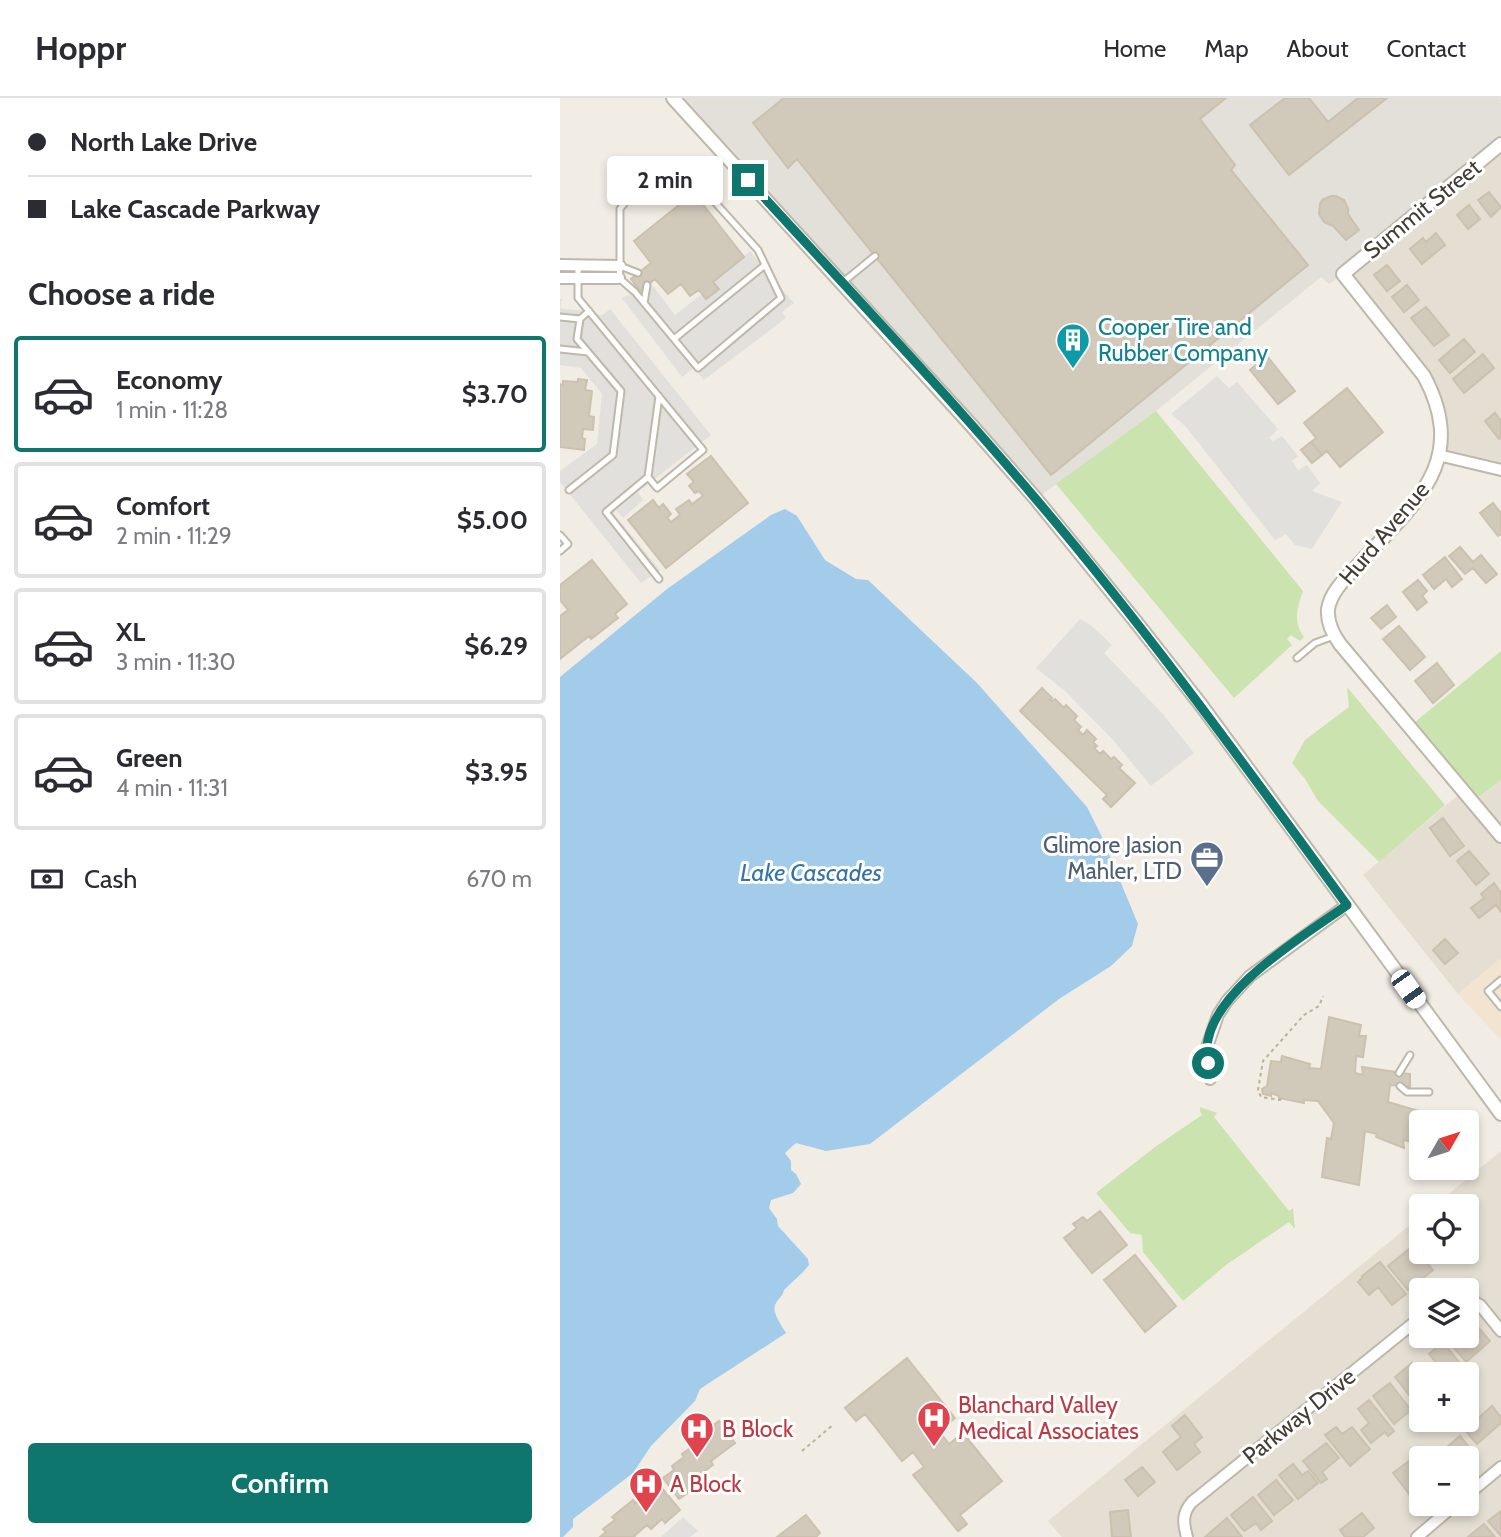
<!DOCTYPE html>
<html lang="en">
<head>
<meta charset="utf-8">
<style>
	:root { --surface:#fff; --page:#f2f2f3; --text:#2b2b33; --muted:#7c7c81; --line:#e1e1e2; --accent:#0f766e }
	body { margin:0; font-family:Cabin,sans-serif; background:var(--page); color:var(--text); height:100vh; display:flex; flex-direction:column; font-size:26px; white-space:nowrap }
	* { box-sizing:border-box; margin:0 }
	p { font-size:23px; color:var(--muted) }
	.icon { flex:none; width:38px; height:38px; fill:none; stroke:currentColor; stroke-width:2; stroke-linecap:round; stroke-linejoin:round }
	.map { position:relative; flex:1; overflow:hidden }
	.sheet { display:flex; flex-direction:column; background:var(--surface); width:560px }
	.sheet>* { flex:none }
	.hud { display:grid; align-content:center; height:154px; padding:0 28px; background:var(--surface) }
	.needle { width:46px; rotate:51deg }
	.fabs { position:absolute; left:849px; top:1012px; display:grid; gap:14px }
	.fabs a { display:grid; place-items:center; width:70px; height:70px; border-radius:7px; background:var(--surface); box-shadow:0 4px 10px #0003; font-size:35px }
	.end { position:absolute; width:32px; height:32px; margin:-16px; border:9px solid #0f766e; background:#fff; box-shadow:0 0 0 4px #fff }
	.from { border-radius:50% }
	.bubble { position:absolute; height:49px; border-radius:7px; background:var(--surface); box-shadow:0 4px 10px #0003; font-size:23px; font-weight:800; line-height:49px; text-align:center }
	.car { position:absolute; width:21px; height:42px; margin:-21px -10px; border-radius:9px; box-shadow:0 0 5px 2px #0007; background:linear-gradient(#fff 24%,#345 0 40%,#fff 0 76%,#345 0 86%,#fff 0) }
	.hud b { display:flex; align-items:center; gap:24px; height:66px; font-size:26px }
	.hud b+b { border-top:2px solid var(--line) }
	.hud i { width:18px; height:18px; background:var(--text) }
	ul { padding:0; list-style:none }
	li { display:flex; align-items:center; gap:21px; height:116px; margin:0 14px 10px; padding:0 14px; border:4px solid var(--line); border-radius:7px }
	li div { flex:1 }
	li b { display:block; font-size:26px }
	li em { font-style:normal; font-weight:800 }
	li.selected { border-color:var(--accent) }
	li>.icon { width:63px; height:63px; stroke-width:1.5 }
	h2 { padding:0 28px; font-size:32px; line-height:84px }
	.pay { display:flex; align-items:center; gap:18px; height:77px; padding:0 28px; font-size:26px }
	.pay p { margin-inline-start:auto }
	.button { display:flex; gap:14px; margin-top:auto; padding:14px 28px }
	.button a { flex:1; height:80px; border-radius:7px; background:var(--accent); color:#fff; font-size:28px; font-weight:800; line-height:80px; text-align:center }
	header { display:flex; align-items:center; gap:42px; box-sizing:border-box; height:98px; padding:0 35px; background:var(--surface); border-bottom:2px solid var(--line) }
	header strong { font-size:33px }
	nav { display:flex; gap:38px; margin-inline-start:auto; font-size:24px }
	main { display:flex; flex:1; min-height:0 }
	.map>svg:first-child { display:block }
	.residential { fill:#e4dfd2; fill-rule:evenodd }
	.commercial { fill:#f2e4d0 }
	.industrial { fill:#e3dfd9 }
	.green { fill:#cae3af }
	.parking { fill:#e2e0dc }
	.water { fill:#a3cceb }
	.building { fill:#d1c9ba; stroke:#ccc1ae; stroke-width:2 }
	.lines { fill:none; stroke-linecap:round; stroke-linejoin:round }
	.service-casing { stroke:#beb8aa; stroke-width:9 }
	.minor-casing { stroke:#beb8aa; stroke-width:14 }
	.tertiary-casing { stroke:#beb8aa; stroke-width:16 }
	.path { stroke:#bcb199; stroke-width:2; stroke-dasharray:3.5 3.5; stroke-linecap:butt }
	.service { stroke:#fff; stroke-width:5 }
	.minor { stroke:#fff; stroke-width:10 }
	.tertiary { stroke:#fff; stroke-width:12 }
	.route { stroke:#0f766e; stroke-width:9 }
	.labels { text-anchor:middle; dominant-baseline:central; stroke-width:6; stroke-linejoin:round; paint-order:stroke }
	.street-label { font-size:23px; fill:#423d34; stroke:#fff }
	.culture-label { font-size:23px; fill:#0d838f; stroke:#fff; text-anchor:start }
	.service-label { font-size:23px; fill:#4e5e75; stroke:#fff; text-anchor:end }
	.health-label { font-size:23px; fill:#be3a42; stroke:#fff; text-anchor:start }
	.water-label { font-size:24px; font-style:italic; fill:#3574a6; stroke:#fff }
</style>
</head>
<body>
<header>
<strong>Hoppr</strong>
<nav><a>Home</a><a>Map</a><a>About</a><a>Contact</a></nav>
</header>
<main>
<section class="sheet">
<div class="hud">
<b><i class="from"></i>North Lake Drive</b>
<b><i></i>Lake Cascade Parkway</b>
</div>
<h2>Choose a ride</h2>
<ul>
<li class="selected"><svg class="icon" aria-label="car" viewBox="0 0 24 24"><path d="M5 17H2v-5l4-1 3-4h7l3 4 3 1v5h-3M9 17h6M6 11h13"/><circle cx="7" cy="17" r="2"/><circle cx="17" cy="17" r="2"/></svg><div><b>Economy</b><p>1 min · 11:28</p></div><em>$3.70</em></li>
<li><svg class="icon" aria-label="car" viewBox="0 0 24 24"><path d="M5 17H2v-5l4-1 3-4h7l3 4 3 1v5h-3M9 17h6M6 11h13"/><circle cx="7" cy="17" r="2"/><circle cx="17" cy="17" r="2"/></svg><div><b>Comfort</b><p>2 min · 11:29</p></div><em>$5.00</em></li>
<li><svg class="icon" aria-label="car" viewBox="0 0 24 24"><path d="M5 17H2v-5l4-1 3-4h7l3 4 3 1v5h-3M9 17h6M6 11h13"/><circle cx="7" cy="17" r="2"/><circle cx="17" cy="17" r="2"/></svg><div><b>XL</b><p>3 min · 11:30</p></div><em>$6.29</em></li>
<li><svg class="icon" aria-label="car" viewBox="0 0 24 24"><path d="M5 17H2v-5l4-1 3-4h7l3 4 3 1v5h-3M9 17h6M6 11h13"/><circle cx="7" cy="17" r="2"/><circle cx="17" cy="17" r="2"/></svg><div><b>Green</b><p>4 min · 11:31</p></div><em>$3.95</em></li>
</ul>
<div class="pay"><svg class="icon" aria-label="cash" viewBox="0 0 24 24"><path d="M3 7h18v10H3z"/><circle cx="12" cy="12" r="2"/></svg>Cash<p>670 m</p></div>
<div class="button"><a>Confirm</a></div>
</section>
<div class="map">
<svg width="941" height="1439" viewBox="0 0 941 1439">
	<rect width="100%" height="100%" fill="#f1ede4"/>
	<path class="residential" d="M941,47V373L878,357L872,293L783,176Z
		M941,682V860L898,896L803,777L903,693L913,704Z
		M941,1053V1439H502L488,1423L861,1118V1153H906V1108H874ZM861,1192H906V1237H861ZM861,1276H906V1321H861ZM861,1360H906V1405H861Z"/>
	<path class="commercial" d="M941,860V942L898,896Z"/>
	<path class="industrial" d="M113,0H939L941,2V47L783,176L769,186L761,179L596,313L476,401Z"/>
	<path class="green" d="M596,313L743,493C737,510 733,524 744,539L740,543L731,537L727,541L732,547L674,600L496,386Z
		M941,553V682L912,704L849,629Z
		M787,589L885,707L819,764L758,703L745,681L732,665L745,642L789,609Z
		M640,1009L657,1015L654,1019L729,1113L733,1110L735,1131L729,1124L666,1167L623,1203L583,1154L582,1137L570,1135L536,1095L595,1049L642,1017L640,1013Z"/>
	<path class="parking" d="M190,153L234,205L222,214L226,220L144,282L134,270L122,279L62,200L93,188L115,217L142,196L146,201L159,191L153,184Z
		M0,201H2L0,210L4,211L29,213L41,218L50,211L151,337L78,394L83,402L63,420L56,412L53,415L100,472L81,485L0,384V373L37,346L42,296L21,270L0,267Z
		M657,278L669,290L677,284L718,331L709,340L713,343L722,338L738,358L732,363L738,372L747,367L760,385L752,393L782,404L752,451L735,447L726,436L715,442L626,329L611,316Z
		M520,521L532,528L552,547L544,555L603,616L634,655L591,688L553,642L505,593L476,570Z
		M123,1419L138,1433L130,1439H101Z"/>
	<path class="water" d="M225,411L237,418L265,462L296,481L308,482L417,585L527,709L541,737L578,826L572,848L551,868L499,901L310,1046L266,1053L236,1045L225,1055L231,1063V1072L236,1076L241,1086L233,1095L211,1102L209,1110L217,1121L218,1128L248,1161L249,1167L243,1174L224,1192C223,1199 218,1200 215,1207C212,1215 222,1228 226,1235L140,1291L135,1303L91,1348L73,1375L13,1421V1429L3,1439H0V579L107,491L211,417Z"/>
	<path class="building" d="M224,0H666L640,21L675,67L671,72L748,167L491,377L237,61L228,70L193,25Z
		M725,0H749L768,24L798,0H827L729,77L690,27Z
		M929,94L941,109L931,119L918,102Z
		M134,95L184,159L153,184L159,191L146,201L139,192L130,198L121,186L108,196L95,181L80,193L71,181L91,165L74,143Z
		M771,98H776L784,102L788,111V116L799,132L786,142L773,128L764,124L759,116L760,106L762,102Z
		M909,107L920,121L908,131L897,117Z
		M876,135L885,147L862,166L850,151L863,140L866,144Z
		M827,167L840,183L827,193L814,177Z
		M847,187L859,202L844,214L832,199Z
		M866,209L889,237L874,248L851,220Z
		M904,241L915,254L890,275L879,262Z
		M923,256L934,270L904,295L893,281Z
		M707,258L735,293L718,306L690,272Z
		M18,281L27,282L25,292L32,293L29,318L34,319L33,332L23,331L22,340L25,341L24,352L0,349V286L3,287V283L18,284Z
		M787,290L823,334L780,369L767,353L762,357L751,344L756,340L744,325Z
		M935,315L941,323V339L939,341L925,323Z
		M751,344L762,357L752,365L741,352Z
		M151,358L188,405L106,470L68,422L93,402L99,410L103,406L111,416L107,420L111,424L120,417L116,411L129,402L132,406L143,398L139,393L135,395L129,388L134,384L127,376Z
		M933,405L941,415V436L938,438L920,415Z
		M900,449L913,464L921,457L937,476L926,485L913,470L905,476L889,458Z
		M885,459L902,481L892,489L886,481L874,491L863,477Z
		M32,462L67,506L55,516L58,520L31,541L29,538L0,561V518L8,512L0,502V487Z
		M858,482L867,493L862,498L867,504L857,512L843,494Z
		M827,507L836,519L821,531L811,520Z
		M839,528L865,559L850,572L823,541Z
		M877,565L894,587L873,605L855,583Z
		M482,590L492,600L490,602L492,603L495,601L504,610L506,607L517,618L514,622L521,629L518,632L523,637L527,632L536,641L533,644L537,648L534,650L540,656L543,653L551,661L554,659L562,667L559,670L575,685L551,709L543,701L547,697L460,613Z
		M883,720L904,748L890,758L870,730Z
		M909,753L929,776L916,787L897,763Z
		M934,785L941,795V814L936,807L919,820L911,810L924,800L921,796Z
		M885,841L898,855L885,866L873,852Z
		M769,919L801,927L799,938H806L803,959L796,958L795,975L803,977L802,969L850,976V989L830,987L828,1004L862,1014L859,1045L843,1042L844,1050L816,1039L817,1036L805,1033L799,1087L762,1079L767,1040L771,1041L774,1025L758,1003L744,1002V1005L719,1000V998L711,995V998L703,996L702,991L707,988L711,963L721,964L722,958L750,966L749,970L761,971Z
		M540,1113L567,1147L532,1175L504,1140L517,1130L513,1126L523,1119L527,1123Z
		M906,1119L917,1120L914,1149L906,1148Z
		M853,1148L873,1172L848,1192L828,1168Z
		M575,1157L616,1208L585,1234L544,1182Z
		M820,1164L846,1196L832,1207L818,1189L809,1197L798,1184L803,1179L802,1178Z
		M917,1228L930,1243L906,1264L884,1238L906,1237V1235Z
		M883,1244L907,1274L905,1276H871L869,1273L877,1266L869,1256Z
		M347,1260L395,1320L379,1333L389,1346L403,1335L442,1383L400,1417L407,1426L398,1433L353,1377L364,1369L353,1354L342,1363L305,1316L296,1323L285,1310Z
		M852,1265L861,1276V1285L858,1287L861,1291V1295L853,1302L835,1279Z
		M830,1285L851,1312L834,1326L813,1298Z
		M809,1302L834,1333L828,1338L825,1334L811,1345L801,1332L809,1325L798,1311Z
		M932,1308L941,1319V1325L917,1346L905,1332Z
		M625,1317L642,1339L634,1346L640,1354L617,1372L603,1354L621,1339L612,1328Z
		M159,1323L175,1345L151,1363L153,1367L139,1377L142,1380L130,1389L132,1392L119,1401L103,1380L114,1372L112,1368L124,1359L122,1356L133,1348L131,1344Z
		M776,1329L782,1336L792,1329L810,1351L790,1368L765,1337Z
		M900,1338L909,1349L895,1360H874Z
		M766,1345L779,1360L762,1374L767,1381L761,1385L743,1363Z
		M860,1355L864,1360H861V1389L850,1397L833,1375Z
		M733,1366L742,1377L748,1373L758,1385L738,1401L719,1377Z
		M582,1369L595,1384L578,1398L565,1382Z
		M716,1382L733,1402L714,1417L698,1397Z
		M101,1389L120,1412L105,1425L102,1421L91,1431L87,1427L74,1438L75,1439H40L46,1434L43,1431L55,1422L52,1419L73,1402L75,1405L87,1395L90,1398Z
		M693,1399L712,1423L701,1432L696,1425L684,1433L671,1417Z
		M568,1412L571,1439H552L550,1414Z
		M941,1413V1438L928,1423Z
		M802,1415L814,1430L803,1439H785L780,1432Z
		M246,1417L260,1435L256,1439H217Z
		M667,1420L682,1439H645Z
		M924,1426L935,1439H908Z"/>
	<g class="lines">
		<g class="service-casing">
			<path id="service" d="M108,67L125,71L198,152L221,200L138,270L75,194L59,180L60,168V111L70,98Z
				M18,168V200L143,352L97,390L88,379L46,414L99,481
				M60,168L78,175
				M282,185L315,158
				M84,205L87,187
				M0,219L20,221
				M114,241L205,167
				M0,251L28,254
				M88,379L99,298
				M9,392L53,357L61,293L17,241L20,221L29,213
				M0,437L8,446L0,453
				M737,560L755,545L774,538
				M941,882L928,893L941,909
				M839,975L850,957
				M840,988L847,994H869"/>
		</g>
		<g class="minor-casing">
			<path id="minor" d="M0,167L60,168
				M0,180H59
				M878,357L941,372
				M650,981L647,949L658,917L667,903L690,878L787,807
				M906,1199L920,1207L941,1233
				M906,1398L941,1369
				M627,1439C623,1425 622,1415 632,1404L861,1219
				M857,1439L897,1405"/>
		</g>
		<g class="tertiary-casing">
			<path id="tertiary" d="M113,0L412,328L476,401L576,524L641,607L941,1016
				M941,46L783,176L864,278C911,365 852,407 798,467C786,480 771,493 768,511C767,524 772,535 780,546L941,738"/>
		</g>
		<path class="path" d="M721,1001L720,1002L701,999L698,992L703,963L744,917L759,908L763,898
			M242,1353L274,1326"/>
		<use href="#service" class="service"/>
		<use href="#minor" class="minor"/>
		<use href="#tertiary" class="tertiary"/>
	</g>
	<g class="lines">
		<path class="route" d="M188,82C284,187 383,291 475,400C586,530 686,669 787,807C744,838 651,892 647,949C646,954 648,960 648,965"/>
	</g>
	<defs>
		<g id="building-pin" transform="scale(1.75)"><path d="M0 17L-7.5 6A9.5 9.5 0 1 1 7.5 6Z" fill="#0f9aa8" stroke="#fff"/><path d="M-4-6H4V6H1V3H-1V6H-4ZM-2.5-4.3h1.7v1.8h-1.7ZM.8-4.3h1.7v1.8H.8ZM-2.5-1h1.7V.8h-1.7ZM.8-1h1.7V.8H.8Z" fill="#fff"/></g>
		<g id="office-pin" transform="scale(1.75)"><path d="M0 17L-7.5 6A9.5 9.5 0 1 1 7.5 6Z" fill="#5c6f8a" stroke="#fff"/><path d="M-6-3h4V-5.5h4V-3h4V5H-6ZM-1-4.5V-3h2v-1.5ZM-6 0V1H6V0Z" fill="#fff"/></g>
		<g id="hospital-pin" transform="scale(1.75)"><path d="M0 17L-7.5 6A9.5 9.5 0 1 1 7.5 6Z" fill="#e0444e" stroke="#fff"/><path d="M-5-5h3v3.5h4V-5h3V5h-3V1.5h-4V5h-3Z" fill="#fff"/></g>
	</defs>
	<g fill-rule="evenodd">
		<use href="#building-pin" x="513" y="242"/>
		<use href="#office-pin" x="647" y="760"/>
		<use href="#hospital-pin" x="374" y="1320"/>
		<use href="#hospital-pin" x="137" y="1331"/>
		<use href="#hospital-pin" x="86" y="1386"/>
	</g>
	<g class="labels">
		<g class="street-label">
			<text transform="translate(862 111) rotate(-39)">Summit Street</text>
			<text transform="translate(824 435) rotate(-50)">Hurd Avenue</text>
			<text transform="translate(739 1318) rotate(-39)">Parkway Drive</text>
		</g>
		<g class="culture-label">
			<text x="538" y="229">Cooper Tire and<tspan x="538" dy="26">Rubber Company</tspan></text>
		</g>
		<g class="service-label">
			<text x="622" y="747">Glimore Jasion<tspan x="622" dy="26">Mahler, LTD</tspan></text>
		</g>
		<g class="health-label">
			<text x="398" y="1307">Blanchard Valley<tspan x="398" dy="26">Medical Associates</tspan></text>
			<text x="162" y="1331">B Block</text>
			<text x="110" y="1386">A Block</text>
		</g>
		<g class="water-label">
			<text x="251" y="774">Lake Cascades</text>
		</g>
	</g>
</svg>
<div class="fabs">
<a><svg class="needle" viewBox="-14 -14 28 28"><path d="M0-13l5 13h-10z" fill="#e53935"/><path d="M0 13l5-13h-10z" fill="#7c7c81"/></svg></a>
<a><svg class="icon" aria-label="locate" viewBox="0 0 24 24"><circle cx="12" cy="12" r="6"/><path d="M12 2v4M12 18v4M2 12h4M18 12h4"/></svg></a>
<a><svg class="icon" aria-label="layers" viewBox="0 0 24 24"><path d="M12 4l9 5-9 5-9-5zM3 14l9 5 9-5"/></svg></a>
<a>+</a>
<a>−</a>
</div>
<i class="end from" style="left:648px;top:965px"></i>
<i class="end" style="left:188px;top:82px"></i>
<div class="bubble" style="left:47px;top:58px;width:116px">2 min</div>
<i class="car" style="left:848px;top:891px;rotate:144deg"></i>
</div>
</main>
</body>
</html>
